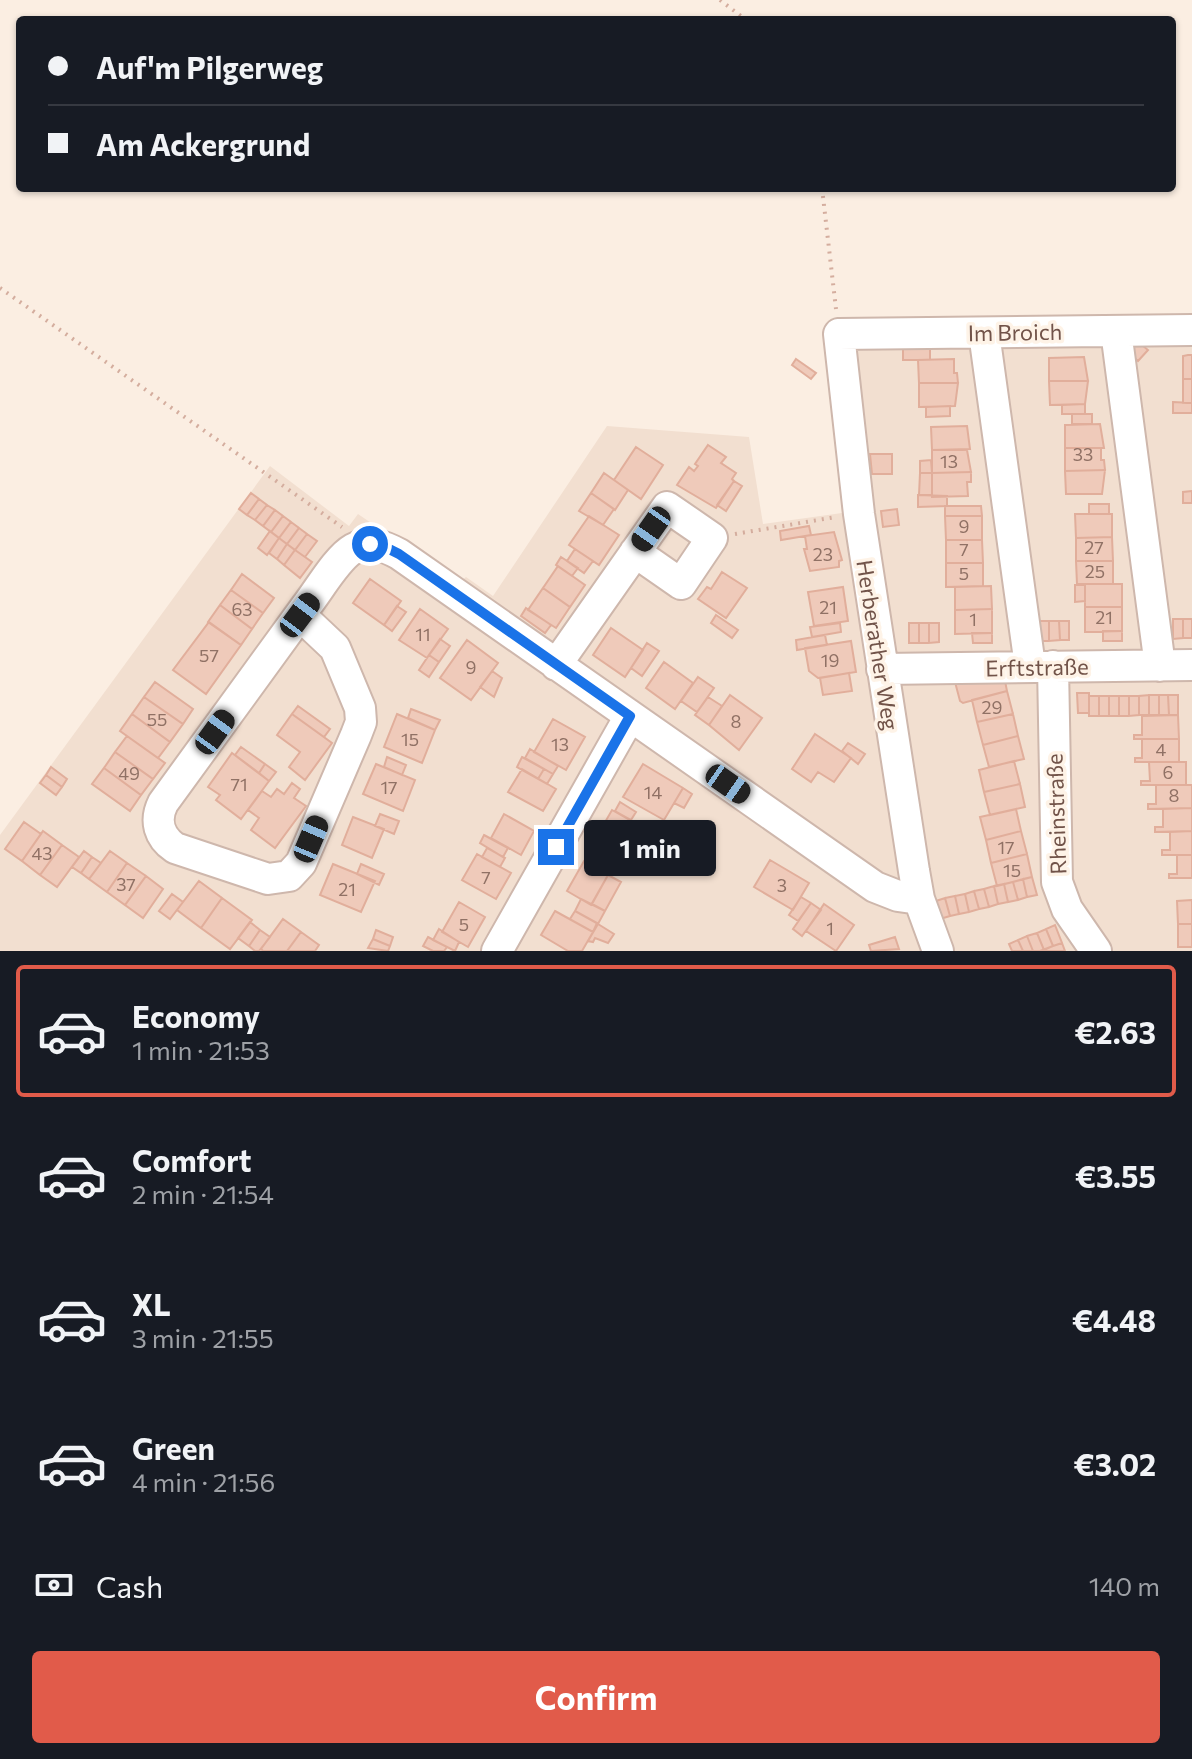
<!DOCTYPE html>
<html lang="en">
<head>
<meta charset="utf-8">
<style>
	:root { --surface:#171b24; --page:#242831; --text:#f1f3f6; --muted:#9ea1a6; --line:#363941; --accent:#e15b4a }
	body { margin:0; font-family:Commissioner,sans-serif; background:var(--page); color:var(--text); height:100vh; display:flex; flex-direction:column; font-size:30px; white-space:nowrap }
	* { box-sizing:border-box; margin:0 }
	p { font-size:26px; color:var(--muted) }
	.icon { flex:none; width:44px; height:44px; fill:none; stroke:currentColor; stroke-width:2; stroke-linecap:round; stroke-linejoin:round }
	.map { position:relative; height:951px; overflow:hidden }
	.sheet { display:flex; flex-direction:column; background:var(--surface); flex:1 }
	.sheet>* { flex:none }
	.guide { position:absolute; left:16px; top:16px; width:1160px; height:176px; border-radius:8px; box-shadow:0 2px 6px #0004; display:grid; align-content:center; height:176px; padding:0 32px; background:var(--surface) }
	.end { position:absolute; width:36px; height:36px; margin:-18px; border:10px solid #1a73e8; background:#fff; box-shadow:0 0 0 4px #fff }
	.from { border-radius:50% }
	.bubble { position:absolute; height:56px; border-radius:8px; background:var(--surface); box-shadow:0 2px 6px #0004; font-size:26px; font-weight:700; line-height:56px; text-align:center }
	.car { position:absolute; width:24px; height:48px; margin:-24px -12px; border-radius:10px; box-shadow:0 0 6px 2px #0007; background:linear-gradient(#222 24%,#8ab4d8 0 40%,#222 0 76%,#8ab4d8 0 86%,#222 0) }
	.guide b { display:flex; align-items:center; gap:28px; height:76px; font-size:30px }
	.guide b+b { border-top:2px solid var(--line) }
	.guide i { width:20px; height:20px; background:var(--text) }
	ul { padding:14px 0 0; list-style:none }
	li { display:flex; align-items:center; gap:24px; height:132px; margin:0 16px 12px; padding:0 16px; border:4px solid transparent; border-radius:8px }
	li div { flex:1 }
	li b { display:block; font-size:30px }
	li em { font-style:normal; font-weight:700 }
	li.active { border-color:var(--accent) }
	li>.icon { width:72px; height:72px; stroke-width:1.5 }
	.pay { display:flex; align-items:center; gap:20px; height:88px; padding:0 32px; font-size:30px }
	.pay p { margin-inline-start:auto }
	.action { display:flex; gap:16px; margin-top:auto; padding:16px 32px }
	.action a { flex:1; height:92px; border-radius:8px; background:var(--accent); color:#fff; font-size:32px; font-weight:700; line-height:92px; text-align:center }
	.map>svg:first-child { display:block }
	.residential { fill:#f2dfd0 }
	.building { fill:#efcaba; stroke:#e1ae9b; stroke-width:2 }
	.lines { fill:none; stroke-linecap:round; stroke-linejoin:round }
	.minor-casing { stroke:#ceb7ac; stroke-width:34 }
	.path { stroke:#d4ad9e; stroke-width:4; stroke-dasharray:2 6; stroke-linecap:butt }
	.minor { stroke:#fff; stroke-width:30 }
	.route { stroke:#1a73e8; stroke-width:10 }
	.labels { text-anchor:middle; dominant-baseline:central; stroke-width:7; stroke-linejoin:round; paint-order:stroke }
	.number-label { font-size:18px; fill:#907165 }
	.street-label { font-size:22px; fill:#715349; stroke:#fef3e7 }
</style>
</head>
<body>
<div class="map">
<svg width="1192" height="951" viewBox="0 0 1192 951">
	<rect width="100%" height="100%" fill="#fbeee2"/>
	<path class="residential" d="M1192,323V951H0V835L270,466L349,526L358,514L459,583L466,577L493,596L607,426L749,437L763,524L842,513L827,332Z"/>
	<path class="building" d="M1137,341L1148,350L1138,361L1128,352Z
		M930,348V360H903V349Z
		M1188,355H1192V379H1183V356Z
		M1084,357L1088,381H1049V358Z
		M796,359L816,373L811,379L792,365Z
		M954,359V373H957L958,383H919L918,360Z
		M1183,379H1192V403H1183Z
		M1049,381H1088L1085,404L1050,405Z
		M919,383H958L955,406L919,407Z
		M1173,402L1192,403V413H1173Z
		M1085,404V414H1062V405Z
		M950,406V416L926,417V407Z
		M1072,414H1092V424H1072Z
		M1100,424L1104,448H1065V425Z
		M967,426L970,449L932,450L931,427Z
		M708,445L726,457L721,463L736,473L732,479L734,481L716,508L677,485L689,467L694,471L698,466L695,464Z
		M636,447L663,465L641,499L614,480Z
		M1065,448H1101V460H1104L1105,470L1065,471Z
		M932,450H967L971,472L932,473Z
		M870,454H892V474H872Z
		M931,460L932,473H920V461Z
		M1105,470L1102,494H1066L1065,471Z
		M971,472V482H967L968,496L932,497V473Z
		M604,473L628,490L615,510L591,493Z
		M920,473H932V495H919Z
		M734,481L742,486L726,511L717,505Z
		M1192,491V503H1183V492Z
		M251,493L259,499L247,515L239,509Z
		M591,493L614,509L603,525L579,511Z
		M918,495L947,496V506L918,507Z
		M259,499L267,505L255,520L247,515Z
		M1089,504H1109V514H1089Z
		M267,505L275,510L263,526L255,520Z
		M945,506H981L982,516H945Z
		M897,509L899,525L883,527L881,511Z
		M275,510L283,516L271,532L263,526Z
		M1075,514H1112V537L1076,538Z
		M283,516L291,522L279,538L271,532Z
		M589,516L619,535L599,565L569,545Z
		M945,516H982V540H946Z
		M291,522L299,528L287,544L279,538Z
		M809,526L811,535L781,540L780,531Z
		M299,528L307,534L295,550L287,544Z
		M270,531L279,538L267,555L258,548Z
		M834,532L842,560L839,561V567L810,571L804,549H807L805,536Z
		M307,534L317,541L305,557L295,550Z
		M1112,537L1113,561H1076V538Z
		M279,538L287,544L277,559L269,553Z
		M946,540H982L983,563H946Z
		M287,544L295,550L284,565L277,559Z
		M575,549L593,561L584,573L567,561Z
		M295,550L312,562L300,578L284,565Z
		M561,557L578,568L572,576L556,565Z
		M1076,561H1113V584H1077Z
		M946,563H983V586L946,587Z
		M558,566L585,585L570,607L543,588Z
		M722,572L747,588L726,618L698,599L707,587L711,589Z
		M242,574L274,598L263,613L231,590Z
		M370,579L401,601L384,625L353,603Z
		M1085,584H1122V607H1085Z
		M1075,585H1085V601L1075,602Z
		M991,586L992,609L955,610V587Z
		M843,587L848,621L814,626L808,592Z
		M543,588L570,607L556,628L528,610Z
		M231,590L263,613L252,629L220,605Z
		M220,605L252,629L241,645L208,622Z
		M397,606L406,612L392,631L384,625Z
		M1085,607H1122V631L1085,632Z
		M526,608L551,625L545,633L521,616Z
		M420,609L448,629L427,658L399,640Z
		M992,609V633L955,634V610Z
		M716,615L738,630L732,638L711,623Z
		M1173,619H1183V638L1173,639Z
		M1183,619H1192V638H1183Z
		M1039,621H1049V641H1040Z
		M1049,621H1059L1060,640L1049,641Z
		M1059,621H1069V640H1060Z
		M209,622L241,645L206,694L173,670Z
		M840,623L841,632L812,637L810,627Z
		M909,623H919V643H909Z
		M919,623H929V643H919Z
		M929,623H939V642L929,643Z
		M611,628L643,650L625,677L593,655Z
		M1103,631H1122V641H1103Z
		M972,633H992V643H973Z
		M825,635L827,645L797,650L796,640Z
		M440,639L450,646L439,662L429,655Z
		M467,640L498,663L471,700L440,678Z
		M851,641L856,672L818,678L809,671L805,648Z
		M647,643L659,651L642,676L631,668Z
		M429,655L439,662L429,677L419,670Z
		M664,662L693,683L675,709L646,688Z
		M492,671L502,678L494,697L480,687Z
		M849,673L852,691L823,695L820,678Z
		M698,677L714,688L697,712L681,701Z
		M1005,681L1007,691L963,703L960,701L955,682Z
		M155,682L193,709L183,724L144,697Z
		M1007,691L1013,714L977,722L972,700Z
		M1077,693H1089V713H1078Z
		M730,695L762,718L739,750L709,725Z
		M1149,695H1159V715H1149Z
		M1149,695V715H1139V696Z
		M1159,695H1168L1169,715H1159Z
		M1168,695H1178V715H1169Z
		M1089,696H1099V716H1089Z
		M1099,696H1109V716H1099Z
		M1109,696H1119V716H1109Z
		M1119,696H1129V716H1119Z
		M1129,696H1139V715L1129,716Z
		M144,697L183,724L170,742L132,714Z
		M708,697L722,706L709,725L695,715Z
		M298,706L330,729L324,737L292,714Z
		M411,709L440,720L435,730L408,718Z
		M132,714L170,742L158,758L120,731Z
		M292,714L332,743L305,780L289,767L300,752L277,735Z
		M397,714L435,730L422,763L384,747Z
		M1013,714L1018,736L983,745L977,722Z
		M1178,715L1179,739H1134V735H1142V716Z
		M553,719L585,737L566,770L534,752Z
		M815,734L851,758L834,782L818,772L811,782L792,769Z
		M127,736L165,763L153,779L115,752Z
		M1018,736L1024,759L989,767L983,745Z
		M1142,739H1179V762H1135V758H1142Z
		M848,743L865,754L858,764L842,751Z
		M241,747L265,764L259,773L235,755Z
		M530,749L558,766L553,774L525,758Z
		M115,752L153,779L141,795L104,768Z
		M232,753L269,781L241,819L216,800L220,795L208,787Z
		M387,757L406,765L402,775L384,767Z
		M522,757L544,769L538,779L517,767Z
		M1014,761L1020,784L984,792L979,770Z
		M1149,762H1186V785H1141V781H1150Z
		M265,764L276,772L269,781L259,773Z
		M376,764L415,780L403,811L363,794Z
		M643,764L683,788L664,820L623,797Z
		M51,767L67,779L62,787L46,775Z
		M104,768L141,795L130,811L92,784Z
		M522,769L556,789L543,811L508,792Z
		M544,769L553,774L547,784L538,779Z
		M46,775L62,787L56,795L40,783Z
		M292,783L300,789L294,798L306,806L275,848L251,830L259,818L248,810L262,791L271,797L277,789L284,794Z
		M1020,784L1025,807L990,815L984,792Z
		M1156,785H1192V808L1148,809V804H1156Z
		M683,788L692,794L684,808L674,803Z
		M620,802L636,812L631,820L615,811Z
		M1192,808V831L1155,832V827H1163V809Z
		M1016,809L1021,831L986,840L980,817Z
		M612,810L642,827L624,860L593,843Z
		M380,814L399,821L394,834L375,826Z
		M504,814L534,831L521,855L491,838Z
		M353,817L384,829L372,858L342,845Z
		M24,822L41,834L22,861L5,849Z
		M43,831L62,845L40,875L22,861Z
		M1021,831L1027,854L991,863L986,840Z
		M1192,831V855H1162V850H1170V832Z
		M484,835L508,848L503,857L480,843Z
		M62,845L79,857L57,887L40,875Z
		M487,848L505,858L500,867L482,857Z
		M84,851L92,857L81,873L72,867Z
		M110,851L127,863L107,892L89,879Z
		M477,854L511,873L496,899L462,880Z
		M1027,854L1032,877L997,886L991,863Z
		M1177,855H1192V878H1169V874H1177Z
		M92,857L101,863L89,879L81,873Z
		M770,860L809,883L793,910L754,887Z
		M584,861L608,875L591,905L567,891Z
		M127,863L146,876L125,905L107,892Z
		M333,864L375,881L361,912L320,895Z
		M361,864L384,874L379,885L357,874Z
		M608,875L621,882L605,911L592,904Z
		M146,876L163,889L143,918L125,905Z
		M1032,877L1037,895L1027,897L1023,879Z
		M1023,879L1027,897L1018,900L1013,882Z
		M199,881L222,898L201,928L177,910Z
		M1013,882L1018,900L1008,902L1004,884Z
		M1004,884L1008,902L998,904L994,886Z
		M994,886L998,904L989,907L984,889Z
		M984,889L989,907L979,909L974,891Z
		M974,891L979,909L969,912L965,894Z
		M172,894L183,902L170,919L159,911Z
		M965,894L969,912L959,914L955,896Z
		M955,896L959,914L950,916L945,898Z
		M801,897L811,903L798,921L789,915Z
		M222,898L252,920L230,949L201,928Z
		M945,898L950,916L940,919L936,901Z
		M581,899L605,911L598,924L575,911Z
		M1192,900V924H1178L1177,901Z
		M459,902L485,917L468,947L442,932Z
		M811,903L821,910L802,936L793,929Z
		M824,904L854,925L836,951L806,931Z
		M555,911L593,932L582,951H568L541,935Z
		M575,911L597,923L593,932L570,919Z
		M283,919L301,932L287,951H263L261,949Z
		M250,922L260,930L249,946L238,938Z
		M598,924L614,934L608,943L595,938L593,942L588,941Z
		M1178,924H1192V947H1178Z
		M1055,925L1062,943L1053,946L1046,929Z
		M439,929L459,942L455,951L433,940Z
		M1046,929L1053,946L1044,950L1037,933Z
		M260,930L270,937L259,951H255L249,946Z
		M376,930L393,937L390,946L373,939Z
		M301,932L319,945L315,951H287Z
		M1037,933L1044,950L1040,951H1033L1027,936Z
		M1027,936L1033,951H1023L1018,940Z
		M428,937L447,947L444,951H433L423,946Z
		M895,937L899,949L871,951L869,945Z
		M373,939L390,946L388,951L368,948Z
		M1018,940L1023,951H1012L1009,944Z
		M1062,943L1065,951H1040L1053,946Z"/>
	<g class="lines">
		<g class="minor-casing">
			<path id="minor" d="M1116,331L1160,666
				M984,333L1030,666
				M300,615L335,648L360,708L361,722L356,735L301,863L289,876L268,879L175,848C159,837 154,821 163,803C211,737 259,671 307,605C319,590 337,558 353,549C370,540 384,546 399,554L875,887L898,896L919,899
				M556,665L667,507L712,538L681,584L635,552
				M1053,666L1057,882L1067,909L1096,951
				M882,669L1192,665
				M497,951L630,716
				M938,951L919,899L914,871L859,514L839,334L1192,330"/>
		</g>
		<path class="path" d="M720,0L746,20
			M822,188L836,309
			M0,288L342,527
			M735,534L836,517"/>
		<use href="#minor" class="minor"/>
	</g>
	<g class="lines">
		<path class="route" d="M370,544L385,547L399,554L630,716L556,847"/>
	</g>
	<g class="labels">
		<g class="number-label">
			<text x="1083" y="454">33</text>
			<text x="949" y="461">13</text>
			<text x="964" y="526">9</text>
			<text x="1094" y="547">27</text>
			<text x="964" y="549">7</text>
			<text x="823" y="554">23</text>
			<text x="1095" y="571">25</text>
			<text x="964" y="573">5</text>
			<text x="828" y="607">21</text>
			<text x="242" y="609">63</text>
			<text x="1104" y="617">21</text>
			<text x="973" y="619">1</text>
			<text x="423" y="634">11</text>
			<text x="209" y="655">57</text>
			<text x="830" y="660">19</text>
			<text x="471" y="667">9</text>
			<text x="992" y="707">29</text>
			<text x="157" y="719">55</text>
			<text x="736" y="721">8</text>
			<text x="410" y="739">15</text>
			<text x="560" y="744">13</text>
			<text x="1161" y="749">4</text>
			<text x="1168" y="772">6</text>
			<text x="129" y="773">49</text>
			<text x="239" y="784">71</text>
			<text x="389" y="787">17</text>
			<text x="653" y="792">14</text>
			<text x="1174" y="795">8</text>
			<text x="1006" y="847">17</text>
			<text x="42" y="853">43</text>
			<text x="1012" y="870">15</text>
			<text x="486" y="877">7</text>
			<text x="126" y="884">37</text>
			<text x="782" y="885">3</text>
			<text x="347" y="889">21</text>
			<text x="464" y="924">5</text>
			<text x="830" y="928">1</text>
		</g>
		<g class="street-label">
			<text transform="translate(1015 332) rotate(-1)">Im Broich</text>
			<text transform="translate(878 645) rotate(81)">Herberather Weg</text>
			<text transform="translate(1037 667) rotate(-1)">Erftstraße</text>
			<text transform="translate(1056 814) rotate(-92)">Rheinstraße</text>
		</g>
	</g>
</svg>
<i class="end from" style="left:370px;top:544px"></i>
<i class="end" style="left:556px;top:847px"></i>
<div class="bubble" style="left:584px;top:820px;width:132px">1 min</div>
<i class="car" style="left:651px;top:529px;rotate:215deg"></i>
<i class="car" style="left:300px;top:615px;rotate:37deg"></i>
<i class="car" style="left:215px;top:732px;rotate:36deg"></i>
<i class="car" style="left:728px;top:784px;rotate:125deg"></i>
<i class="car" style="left:311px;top:839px;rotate:23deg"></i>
<div class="guide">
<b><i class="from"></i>Auf'm Pilgerweg</b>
<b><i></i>Am Ackergrund</b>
</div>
</div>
<section class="sheet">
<ul>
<li class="active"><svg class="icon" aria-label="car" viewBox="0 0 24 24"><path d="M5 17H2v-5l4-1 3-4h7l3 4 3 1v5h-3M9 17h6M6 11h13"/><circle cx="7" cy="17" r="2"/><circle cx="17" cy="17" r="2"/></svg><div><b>Economy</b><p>1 min · 21:53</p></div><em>€2.63</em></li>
<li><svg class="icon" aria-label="car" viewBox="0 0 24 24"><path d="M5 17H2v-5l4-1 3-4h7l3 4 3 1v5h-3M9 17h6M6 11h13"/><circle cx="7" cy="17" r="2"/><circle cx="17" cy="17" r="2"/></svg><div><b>Comfort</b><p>2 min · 21:54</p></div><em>€3.55</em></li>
<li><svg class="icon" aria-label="car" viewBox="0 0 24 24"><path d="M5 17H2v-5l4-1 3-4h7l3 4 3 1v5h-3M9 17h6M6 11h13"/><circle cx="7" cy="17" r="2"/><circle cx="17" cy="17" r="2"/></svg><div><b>XL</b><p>3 min · 21:55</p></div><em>€4.48</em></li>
<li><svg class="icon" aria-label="car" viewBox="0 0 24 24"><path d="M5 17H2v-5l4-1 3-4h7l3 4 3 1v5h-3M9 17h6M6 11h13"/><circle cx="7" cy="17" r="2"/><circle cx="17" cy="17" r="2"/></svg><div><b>Green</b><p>4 min · 21:56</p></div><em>€3.02</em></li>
</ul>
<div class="pay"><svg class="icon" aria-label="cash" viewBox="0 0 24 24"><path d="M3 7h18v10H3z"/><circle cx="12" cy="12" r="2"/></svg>Cash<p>140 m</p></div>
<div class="action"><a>Confirm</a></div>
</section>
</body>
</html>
